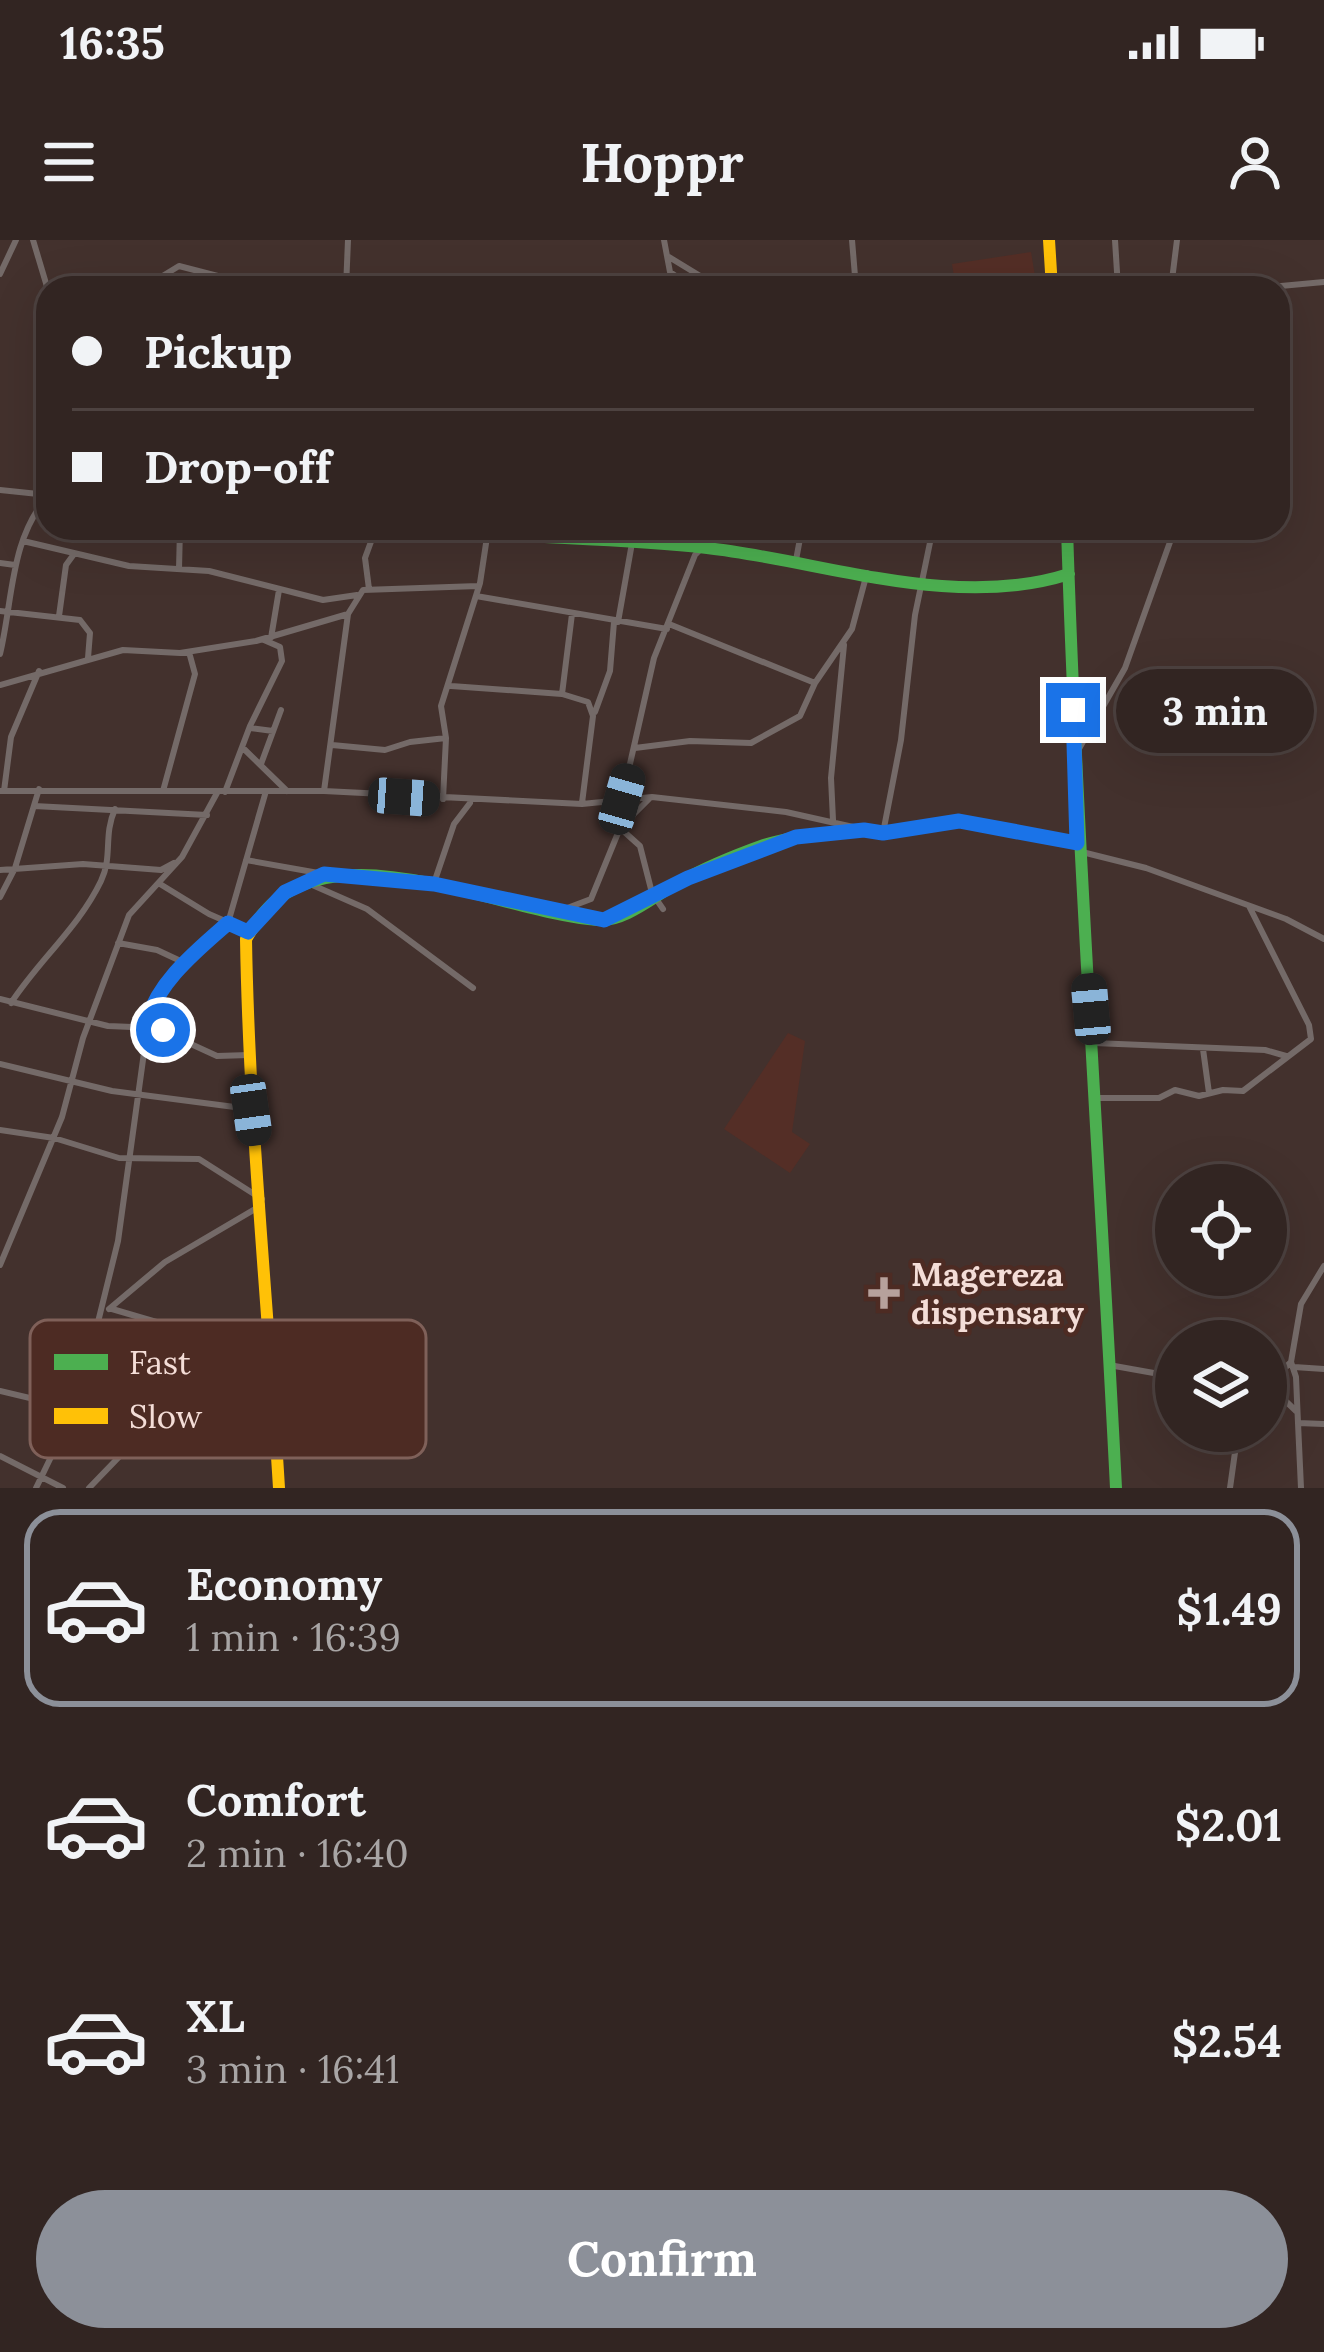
<!DOCTYPE html>
<html lang="en">
<head>
<meta charset="utf-8">
<style>
	:root { --surface:#322522; --page:#3d312f; --text:#f1f3f6; --muted:#a8a5a5; --line:#4d4240; --accent:#8c9099 }
	body { margin:0; font-family:Lora,serif; background:var(--page); color:var(--text); height:100vh; display:flex; flex-direction:column; font-size:45px; white-space:nowrap }
	* { box-sizing:border-box; margin:0 }
	p { font-size:39px; color:var(--muted) }
	.icon { flex:none; width:66px; height:66px; fill:none; stroke:currentColor; stroke-width:2; stroke-linecap:round; stroke-linejoin:round }
	.map { position:relative; height:1248px; overflow:hidden }
	.panel { display:flex; flex-direction:column; background:var(--surface); flex:1 }
	.panel>* { flex:none }
	.top-card { position:absolute; left:36px; top:36px; width:1254px; height:264px; border-radius:36px; box-shadow:0 12px 48px #0002,0 0 0 3px var(--line); display:grid; align-content:center; height:264px; padding:0 36px; background:var(--surface) }
	.tools { position:absolute; left:1155px; top:924px; display:grid; gap:24px }
	.tools a { display:grid; place-items:center; width:132px; height:132px; border-radius:50%; background:var(--surface); box-shadow:0 12px 48px #0002,0 0 0 3px var(--line); font-size:60px }
	.end { position:absolute; width:54px; height:54px; margin:-27px; border:15px solid #1a73e8; background:#fff; box-shadow:0 0 0 6px #fff }
	.from { border-radius:50% }
	.bubble { position:absolute; height:84px; border-radius:42px; background:var(--surface); box-shadow:0 12px 48px #0002,0 0 0 3px var(--line); font-size:39px; font-weight:700; line-height:84px; text-align:center }
	.car { position:absolute; width:36px; height:72px; margin:-36px -18px; border-radius:15px; box-shadow:0 0 9px 3px #0007; background:linear-gradient(#222 24%,#8ab4d8 0 40%,#222 0 76%,#8ab4d8 0 86%,#222 0) }
	.top-card b { display:flex; align-items:center; gap:42px; height:114px; font-size:45px }
	.top-card b+b { border-top:3px solid var(--line) }
	.top-card i { width:30px; height:30px; background:var(--text) }
	ul { padding:21px 0 0; list-style:none }
	li { display:flex; align-items:center; gap:36px; height:198px; margin:0 24px 18px; padding:0 12px; border:6px solid transparent; border-radius:36px }
	li div { flex:1 }
	li b { display:block; font-size:45px }
	li em { font-style:normal; font-weight:700 }
	li.current { border-color:var(--accent) }
	li>.icon { width:108px; height:108px; stroke-width:1.5 }
	.action { display:flex; gap:24px; margin-top:auto; padding:24px 36px }
	.action a { flex:1; height:138px; border-radius:72px; background:var(--accent); color:#fff; font-size:48px; font-weight:700; line-height:138px; text-align:center }
	.status { display:flex; justify-content:space-between; align-items:center; height:84px; padding:0 60px; background:var(--surface); direction:ltr }
	.status svg { height:33px; fill:currentColor }
	header { display:flex; justify-content:space-between; align-items:center; height:156px; padding:0 36px; background:var(--surface); font-size:54px; font-weight:700 }
	.map>svg:first-child { display:block }
	.built { fill:#542e26 }
	.lines { fill:none; stroke-linecap:round; stroke-linejoin:round }
	.street { stroke:#746a68; stroke-width:6 }
	.fast { stroke:#4caf50; stroke-width:12 }
	.slow { stroke:#ffc107; stroke-width:12 }
	.route { stroke:#1a73e8; stroke-width:15 }
	.poi-dot { fill:#b6a19c; stroke:#4d2b23; stroke-width:4.5 }
	.labels { text-anchor:middle; dominant-baseline:central; stroke-width:9; stroke-linejoin:round; paint-order:stroke }
	.poi-label { font-size:33px; font-weight:bold; fill:#f4ddd7; stroke:#4d2b23; text-anchor:start }
	.key { fill:#4d2b23; stroke:#7f6059; stroke-width:3 }
	.key-label { font-size:33px; fill:#f4ddd7 }
</style>
</head>
<body>
<div class="status"><b>16:35</b><svg viewBox="0 0 49 12"><path d="M0 12V9h3v3zM5 12V6h3v6zM10 12V3h3v9zM15 12V0h3v12zM26 1h20v11H26zM47 4h2v5h-2z"/></svg></div>
<header><svg class="icon" aria-label="menu" viewBox="0 0 24 24"><path d="M4 6h16M4 12h16M4 18h16"/></svg>Hoppr<svg class="icon" aria-label="person" viewBox="0 0 24 24"><circle cx="12" cy="8" r="4"/><path d="M4 21q1-7 8-7t8 7"/></svg></header>
<div class="map">
<svg width="1324" height="1248" viewBox="0 0 1324 1248">
	<rect width="100%" height="100%" fill="#43312d"/>
	<path class="built" d="M1031,12L1037,48H956L952,24Z
		M788,793L805,801L792,892L810,904L790,933L724,889Z"/>
	<g class="lines">
		<path class="street" d="M33,0L48,50
			M664,0L670,32L692,48
			M852,0L856,48
			M1115,0L1118,48
			M669,17L710,42L757,48
			M0,34L16,0
			M143,48L179,26L264,48
			M346,48L348,0
			M1171,48L1177,0
			M1258,48L1324,42
			M0,250L48,255
			M23,301L129,326L209,331L323,360L357,355
			M654,304L656,288
			M796,320L802,288
			M0,323L15,325
			M179,329L180,288
			M369,349L365,318L376,288
			M476,356L667,389
			M0,371L80,380L90,393L88,418
			M59,376L66,325L74,314
			M618,382L632,303
			M669,384L815,443
			M271,398L279,350
			M0,414C13,360 10,299 48,256
			M0,445L123,410L180,413L256,401L348,374L363,350L478,346
			M451,446L562,454L588,462L593,476L582,563
			M562,454L572,374
			M595,472L610,431L614,382
			M250,488L273,491
			M332,505L385,510L410,502L446,498
			M243,508L287,551
			M635,508L690,501L751,503L800,476L815,443L852,389L867,333
			M1076,514L1125,428L1175,288
			M261,524L281,470
			M0,551H324L582,564L652,557L786,572L880,593L959,581L1075,602
			M4,551L11,497L39,431
			M163,551L195,434L189,412
			M324,551L348,374
			M225,552L250,486L282,421L280,407L264,400
			M443,559L446,498L441,466L480,343L487,297
			M622,559L654,418L695,315L721,288
			M34,566L207,575
			M833,580L831,538L844,405
			M620,588L640,606L652,653L663,669
			M883,593L901,500L915,375L933,288
			M1078,611L1146,628L1286,679L1324,699
			M246,620L324,634
			M0,630L83,624L161,630L174,623
			M434,643L454,584L470,563
			M160,644L209,674L248,691
			M310,644L367,669L473,748
			M0,657L15,628L39,549
			M562,670L591,659L620,588L649,559
			M118,703L157,710L187,724
			M0,759L108,786L156,788L217,816L249,815
			M11,763C39,720 79,687 101,641C113,616 103,596 115,569
			M1094,803L1265,810L1286,816
			M1203,809L1209,853
			M0,824L112,851L250,869
			M1096,858H1159L1175,850L1199,856L1223,850L1243,851L1311,799L1309,785L1249,666
			M0,890L54,898L119,918L199,919L262,959
			M0,1025L62,877L83,798L129,675L182,617L217,553
			M109,1069L165,1022L262,965
			M112,1069L170,1086L230,1128
			M1291,1122L1296,1137L1298,1183
			M1109,1125L1176,1137
			M1294,1127L1324,1129
			M1269,1145L1296,1171
			M1266,1146L1291,1122L1301,1064L1324,1026
			M0,1151L76,1169
			M149,1184L211,1153L238,1119L265,1103L268,1096
			M0,1216L63,1248
			M36,1248L79,1159L118,1001L150,769L161,748L228,683L266,551
			M89,1248L146,1189L195,1100
			M1230,1248L1238,1191
			M1301,1248L1298,1183L1324,1184"/>
		<path class="fast" d="M423,288C517,299 612,297 707,308C823,321 954,371 1069,334
			M1067,288C1077,608 1100,928 1116,1248
			M254,686C320,578 501,674 598,680C626,682 656,654 680,642C706,627 736,615 764,605C797,594 830,595 864,590"/>
		<path class="slow" d="M1049,0L1052,48
			M254,686L246,699C249,882 268,1065 279,1248"/>
	</g>
	<g class="lines">
		<path class="route" d="M163,790L146,786C155,744 196,711 228,683L248,692L285,652L324,634L434,644L604,680L688,638L796,597L864,590L883,593L959,581L1077,603L1073,470"/>
	</g>
	<path class="poi-dot" d="M878 1035h12v12h12v12h-12v12h-12v-12h-12v-12h12z"/>
	<g class="labels">
		<g class="poi-label">
			<text x="911" y="1034">Magereza<tspan x="911" dy="38">dispensary</tspan></text>
		</g>
	</g>
	<rect x="30" y="1080" width="396" height="138" rx="18" class="key"/>
	<rect x="54" y="1114" width="54" height="16" fill="#4caf50"/>
	<rect x="54" y="1168" width="54" height="16" fill="#ffc107"/>
	<g class="key-label">
		<text x="129" y="1134">Fast</text>
		<text x="129" y="1188">Slow</text>
	</g>
</svg>
<div class="tools">
<a><svg class="icon" aria-label="locate" viewBox="0 0 24 24"><circle cx="12" cy="12" r="6"/><path d="M12 2v4M12 18v4M2 12h4M18 12h4"/></svg></a>
<a><svg class="icon" aria-label="layers" viewBox="0 0 24 24"><path d="M12 4l9 5-9 5-9-5zM3 14l9 5 9-5"/></svg></a>
</div>
<i class="end from" style="left:163px;top:790px"></i>
<i class="end" style="left:1073px;top:470px"></i>
<div class="bubble" style="left:1116px;top:429px;width:198px">3 min</div>
<i class="car" style="left:404px;top:557px;rotate:94deg"></i>
<i class="car" style="left:622px;top:559px;rotate:16deg"></i>
<i class="car" style="left:1091px;top:769px;rotate:355deg"></i>
<i class="car" style="left:251px;top:870px;rotate:172deg"></i>
<div class="top-card">
<b><i class="from"></i>Pickup</b>
<b><i></i>Drop-off</b>
</div>
</div>
<section class="panel">
<ul>
<li class="current"><svg class="icon" aria-label="car" viewBox="0 0 24 24"><path d="M5 17H2v-5l4-1 3-4h7l3 4 3 1v5h-3M9 17h6M6 11h13"/><circle cx="7" cy="17" r="2"/><circle cx="17" cy="17" r="2"/></svg><div><b>Economy</b><p>1 min · 16:39</p></div><em>$1.49</em></li>
<li><svg class="icon" aria-label="car" viewBox="0 0 24 24"><path d="M5 17H2v-5l4-1 3-4h7l3 4 3 1v5h-3M9 17h6M6 11h13"/><circle cx="7" cy="17" r="2"/><circle cx="17" cy="17" r="2"/></svg><div><b>Comfort</b><p>2 min · 16:40</p></div><em>$2.01</em></li>
<li><svg class="icon" aria-label="car" viewBox="0 0 24 24"><path d="M5 17H2v-5l4-1 3-4h7l3 4 3 1v5h-3M9 17h6M6 11h13"/><circle cx="7" cy="17" r="2"/><circle cx="17" cy="17" r="2"/></svg><div><b>XL</b><p>3 min · 16:41</p></div><em>$2.54</em></li>
</ul>
<div class="action"><a>Confirm</a></div>
</section>
</body>
</html>
